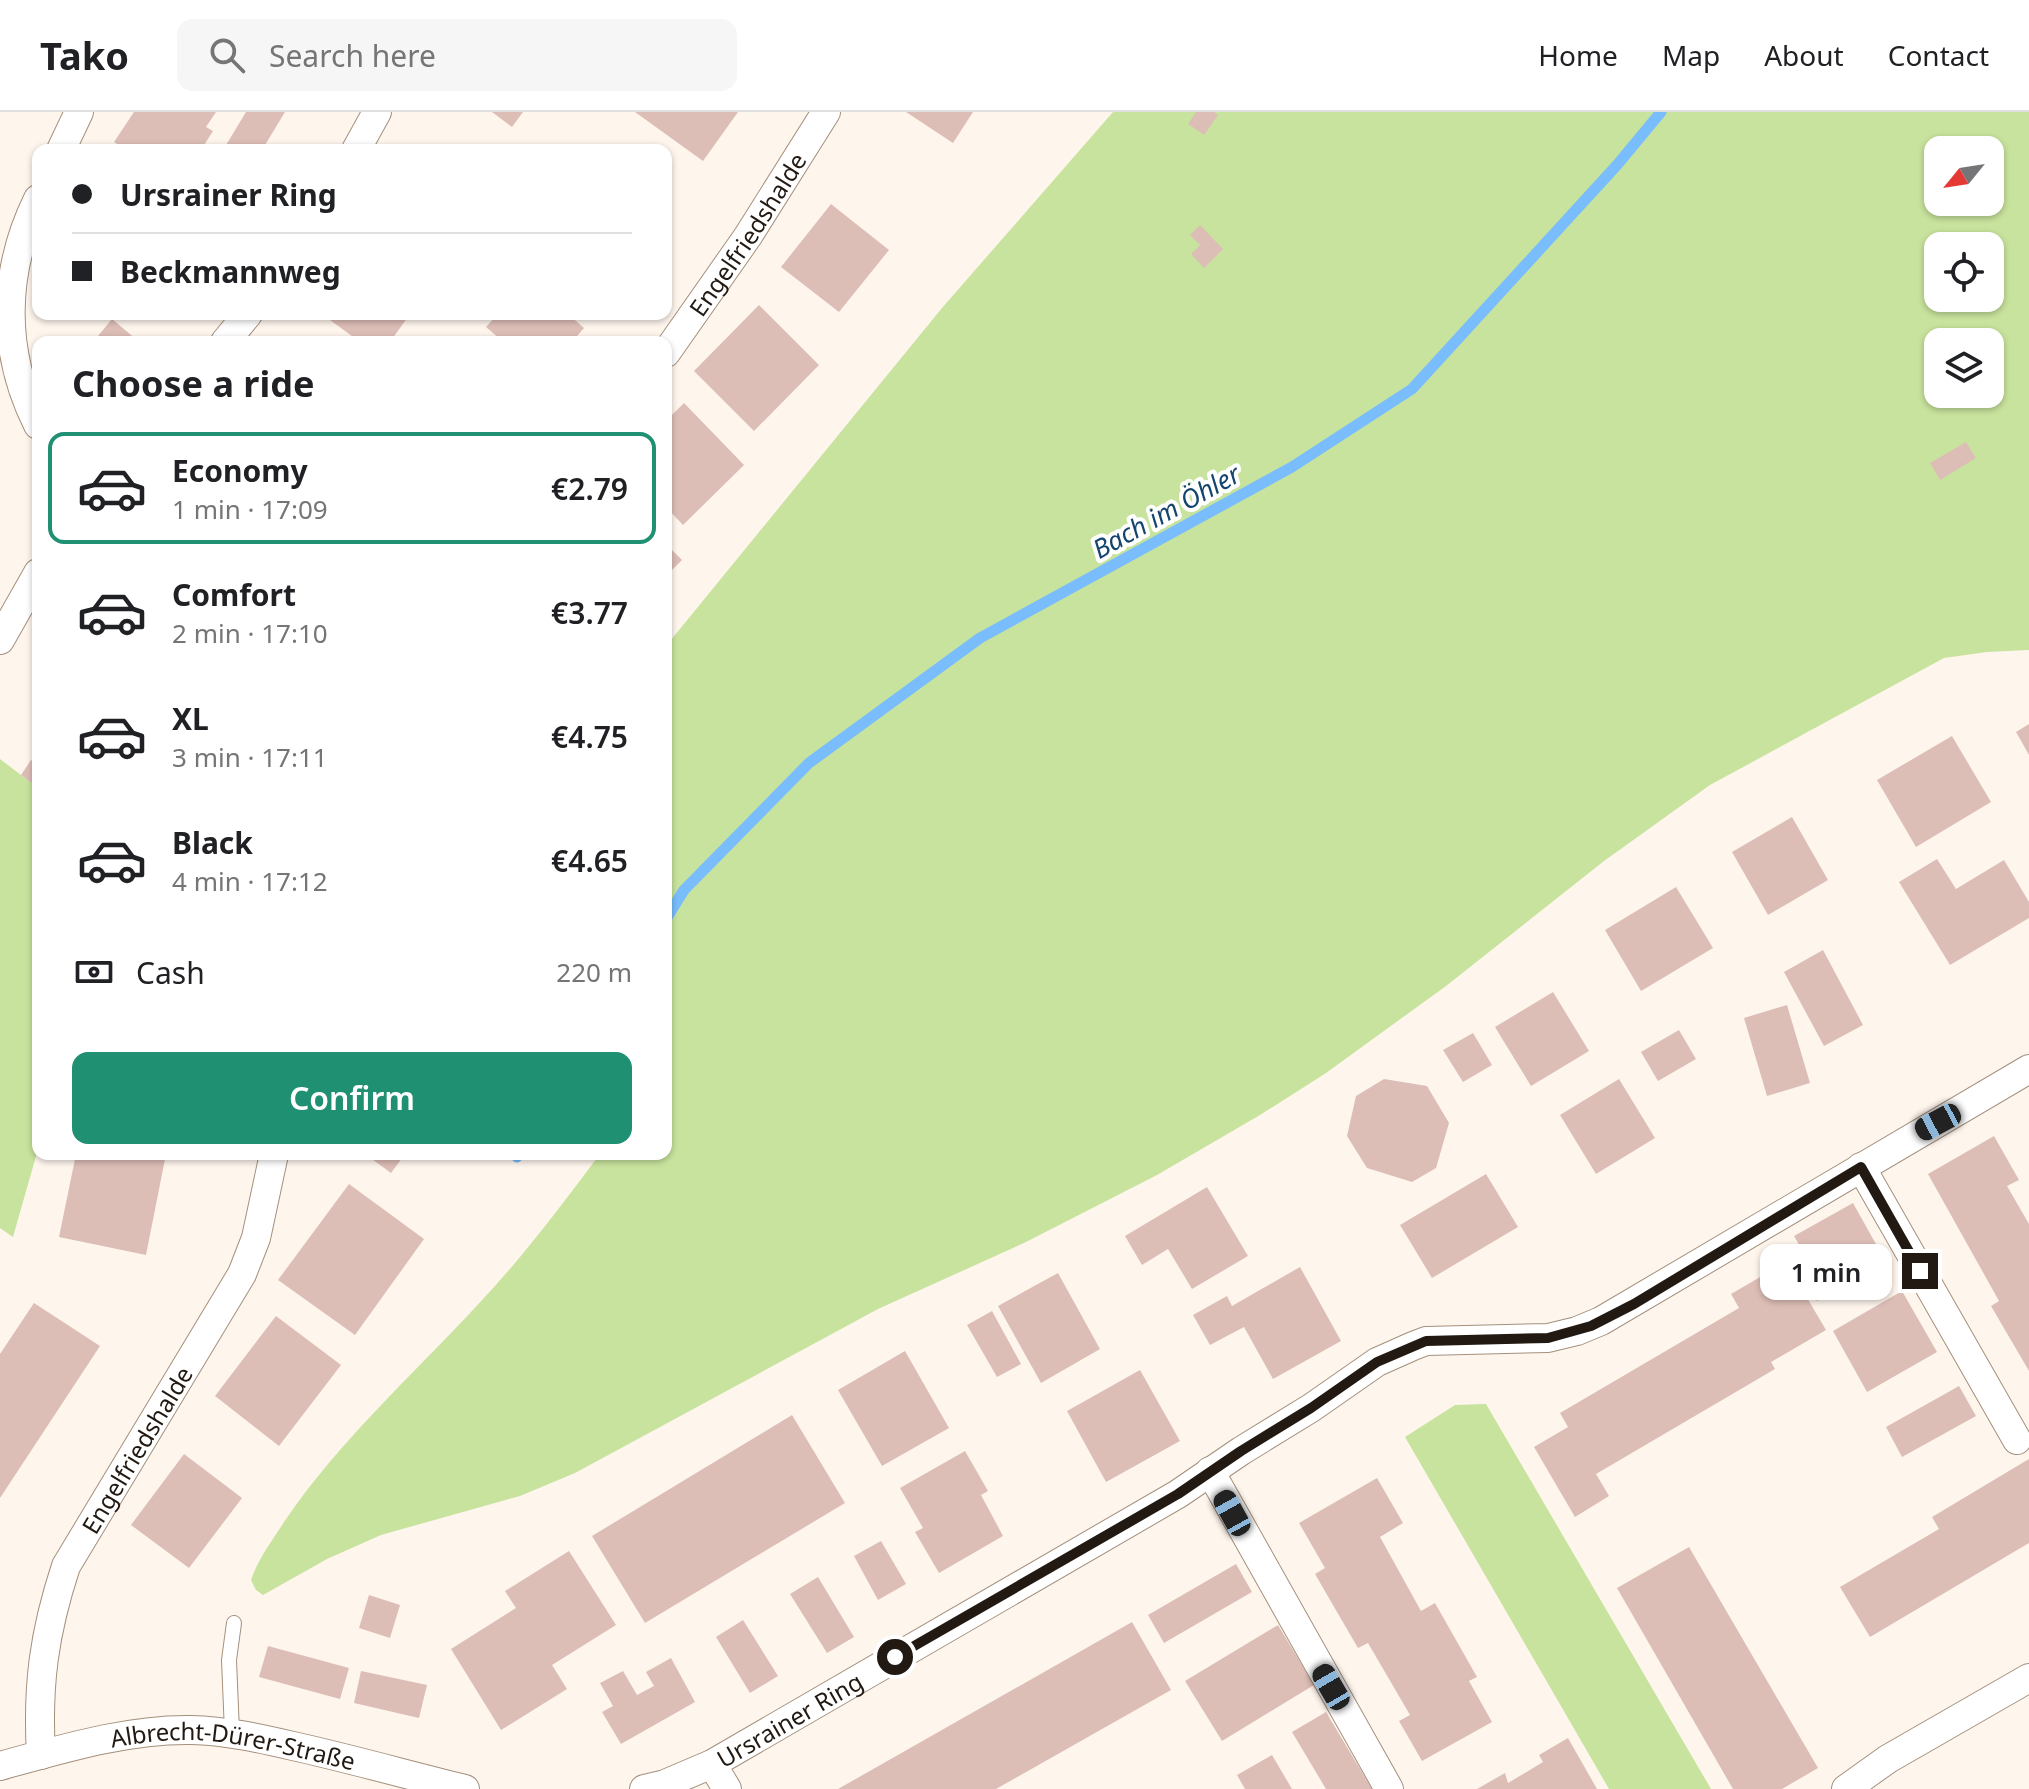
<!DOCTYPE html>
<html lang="en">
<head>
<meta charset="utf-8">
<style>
	:root { --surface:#fff; --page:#f6f6f6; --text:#202124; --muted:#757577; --line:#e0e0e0; --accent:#209072 }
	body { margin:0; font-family:"Noto Sans",sans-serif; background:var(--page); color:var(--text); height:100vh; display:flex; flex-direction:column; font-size:30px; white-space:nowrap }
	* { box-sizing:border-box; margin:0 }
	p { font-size:26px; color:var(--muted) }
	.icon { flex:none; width:44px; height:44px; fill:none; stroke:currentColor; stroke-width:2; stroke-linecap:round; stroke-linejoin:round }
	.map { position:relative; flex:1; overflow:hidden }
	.sheet { position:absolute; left:32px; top:224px; width:640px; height:824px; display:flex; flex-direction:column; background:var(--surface); border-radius:16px; box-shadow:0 2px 6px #0004 }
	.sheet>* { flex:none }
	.banner { position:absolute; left:32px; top:32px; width:640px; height:176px; border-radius:16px; box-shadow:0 2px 6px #0004; display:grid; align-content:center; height:176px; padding:0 40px; background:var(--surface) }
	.needle { width:52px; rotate:240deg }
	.tools { position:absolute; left:1924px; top:24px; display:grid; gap:16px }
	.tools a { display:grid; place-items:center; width:80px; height:80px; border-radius:16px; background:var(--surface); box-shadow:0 2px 6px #0004; font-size:40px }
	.end { position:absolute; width:36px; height:36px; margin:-18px; border:10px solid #211912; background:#fff; box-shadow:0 0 0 4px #fff }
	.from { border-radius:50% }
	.bubble { position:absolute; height:56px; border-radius:16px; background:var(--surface); box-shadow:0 2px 6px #0004; font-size:26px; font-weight:600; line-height:56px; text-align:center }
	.car { position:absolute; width:24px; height:48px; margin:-24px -12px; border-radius:10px; box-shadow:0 0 6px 2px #0007; background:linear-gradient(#222 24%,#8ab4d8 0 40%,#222 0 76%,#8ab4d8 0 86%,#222 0) }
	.banner b { display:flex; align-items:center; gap:28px; height:76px; font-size:30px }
	.banner b+b { border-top:2px solid var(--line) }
	.banner i { width:20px; height:20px; background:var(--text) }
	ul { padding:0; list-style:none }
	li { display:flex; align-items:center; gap:24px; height:112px; margin:0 16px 12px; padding:0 24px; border:4px solid transparent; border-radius:16px }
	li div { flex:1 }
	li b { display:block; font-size:30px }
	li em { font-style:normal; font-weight:600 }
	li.current { border-color:var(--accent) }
	li>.icon { width:72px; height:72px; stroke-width:1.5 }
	h2 { padding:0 40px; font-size:36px; line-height:96px }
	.pay { display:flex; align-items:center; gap:20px; height:88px; padding:0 40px; font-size:30px }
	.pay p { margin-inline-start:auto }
	.cta { display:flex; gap:16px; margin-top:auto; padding:16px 40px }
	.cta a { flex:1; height:92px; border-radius:16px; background:var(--accent); color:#fff; font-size:32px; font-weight:600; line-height:92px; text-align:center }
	header { display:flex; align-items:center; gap:48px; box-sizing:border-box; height:112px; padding:0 40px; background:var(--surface); border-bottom:2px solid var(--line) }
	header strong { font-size:38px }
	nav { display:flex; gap:44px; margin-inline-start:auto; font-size:28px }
	.search { width:560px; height:72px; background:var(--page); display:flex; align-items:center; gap:20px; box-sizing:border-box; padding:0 28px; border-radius:16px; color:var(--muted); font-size:30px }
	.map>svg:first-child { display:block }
	.green { fill:#c8e39d; fill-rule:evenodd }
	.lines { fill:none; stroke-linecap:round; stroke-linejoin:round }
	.stream { stroke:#79bdfc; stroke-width:11 }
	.building { fill:#ddbeb7 }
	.service-casing { stroke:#a4907c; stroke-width:16 }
	.minor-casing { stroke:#a4907c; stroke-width:30 }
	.service { stroke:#fff; stroke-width:14 }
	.minor { stroke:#fff; stroke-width:28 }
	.route { stroke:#211912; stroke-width:10 }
	.labels { text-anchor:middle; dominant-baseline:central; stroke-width:8; stroke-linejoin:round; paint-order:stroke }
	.street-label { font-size:24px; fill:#211912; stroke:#fff }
	.water-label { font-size:26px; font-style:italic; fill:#14456e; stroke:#fff }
</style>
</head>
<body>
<header>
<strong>Tako</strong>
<div class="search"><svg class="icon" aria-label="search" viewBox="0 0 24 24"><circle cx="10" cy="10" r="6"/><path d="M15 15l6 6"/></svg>Search here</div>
<nav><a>Home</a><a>Map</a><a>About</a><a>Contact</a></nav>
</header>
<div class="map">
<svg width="2029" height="1677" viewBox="0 0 2029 1677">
	<rect width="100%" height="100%" fill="#fef5ed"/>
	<path class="green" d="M1113,0H2029V538L1987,540L1944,546L1710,673L1604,749L1446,874L1326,961L1260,1003L1157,1063L1024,1131L878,1197L575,1361L520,1384L381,1423L327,1447L263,1483L256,1478L251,1468C258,1447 272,1429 284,1410C343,1323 424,1253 494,1175C532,1133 566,1087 600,1042H666V534L942,196ZM1938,38H1990V90H1938ZM1938,134H1990V186H1938ZM1938,230H1990V282H1938Z
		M0,647L38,676V1037L13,1125L0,1116Z
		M1486,1292L1711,1677H1609L1405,1325L1455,1293Z"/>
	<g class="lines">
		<path class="stream" d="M666,807L684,778L809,651L980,526L1292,355L1412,277L1617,53L1661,0
			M517,1045L519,1042"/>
	</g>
	<path class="building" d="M134,0H216L206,15L213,19L201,38H126L114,30Z
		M246,0H285L262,38H223Z
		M492,0H523L512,15Z
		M635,0H738L703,49Z
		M906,0H973L953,31Z
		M1196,0H1214L1218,3L1204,23L1188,12Z
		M831,92L889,138L839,200L781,155Z
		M1200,113L1223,137L1204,156L1191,142L1200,133L1190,123Z
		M759,193L819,253L754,319L694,259Z
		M334,202H410L390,230H360L330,208Z
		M498,202H568L584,216L572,230H500L501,228L486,215Z
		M112,207L137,228L136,230H93Z
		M684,291L744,353L683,413L666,395V309Z
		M1966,330L1976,346L1940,368L1930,351Z
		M666,432L682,448L666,464Z
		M2029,612V643L2016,620Z
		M1952,624L1991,690L1916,735L1877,668Z
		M31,648L38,653V676L21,663Z
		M1792,705L1828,768L1768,803L1732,740Z
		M1937,747L1956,777L2004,748L2029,790V806L1950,853L1899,770Z
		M1676,775L1713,836L1641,879L1605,818Z
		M1823,838L1863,913L1824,934L1784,860Z
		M1553,880L1589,939L1531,974L1495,915Z
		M1787,893L1810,971L1767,984L1744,906Z
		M1679,918L1696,947L1658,969L1641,940Z
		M1473,921L1492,953L1463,970L1443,938Z
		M1384,967L1427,974L1449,1011L1436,1056L1412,1070L1367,1056L1347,1024L1356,984Z
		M1619,967L1655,1026L1596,1062L1560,1003Z
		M1994,1024L2019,1068L2007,1074L2029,1112V1259L1991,1194L1999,1189L1928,1062Z
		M76,1042H166L146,1143L59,1125Z
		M365,1042H405L391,1061Z
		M1486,1062L1518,1115L1432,1166L1400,1113Z
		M349,1072L424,1127L355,1223L278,1168Z
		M1207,1075L1248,1144L1192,1177L1168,1137L1142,1153L1125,1124Z
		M1853,1091L1886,1150L1817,1189L1801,1162L1812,1155L1794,1124Z
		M1786,1150L1826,1218L1771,1250L1775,1257L1596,1362L1609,1384L1575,1405L1534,1335L1568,1315L1560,1301L1739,1196L1731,1182Z
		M1300,1155L1341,1229L1273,1267L1244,1215L1210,1233L1193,1203L1227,1184L1232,1194Z
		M1058,1161L1100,1237L1041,1271L998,1194Z
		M1902,1179L1937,1240L1867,1280L1833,1219Z
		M34,1191L100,1234L0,1386V1242Z
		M992,1199L1021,1252L997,1265L967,1213Z
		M276,1204L341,1253L279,1334L215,1284Z
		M905,1239L949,1316L882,1354L838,1278Z
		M1140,1258L1180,1329L1106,1370L1067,1299Z
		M1959,1274L1976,1304L1902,1345L1886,1315Z
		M792,1303L845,1391L645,1511L592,1424Z
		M965,1339L988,1379L981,1383L1003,1424L939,1461L915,1420L923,1416L900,1376Z
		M184,1342L242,1386L189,1456L131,1413Z
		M2029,1347V1431L1870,1525L1840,1475L1939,1417L1932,1405Z
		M1377,1366L1403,1411L1380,1425L1421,1499L1435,1491L1477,1565L1469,1569L1492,1610L1422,1649L1399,1609L1410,1603L1368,1531L1358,1536L1337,1500L1315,1462L1325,1456L1299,1411Z
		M881,1429L906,1472L878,1488L854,1444Z
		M1689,1435L1818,1656L1782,1677H1733L1617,1476Z
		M569,1439L616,1513L552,1553L567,1577L501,1618L451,1537L516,1496L505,1479Z
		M1236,1452L1252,1480L1164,1531L1148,1503Z
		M818,1465L854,1525L827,1541L790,1482Z
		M369,1483L400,1493L390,1526L359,1516Z
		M743,1508L778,1564L750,1581L716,1525Z
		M1132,1510L1171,1578L996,1677H838Z
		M1278,1513L1314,1573L1222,1629L1185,1569Z
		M268,1534L349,1556L340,1587L259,1565Z
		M671,1546L695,1590L621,1632L602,1600L613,1594L600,1571L623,1559L637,1583L654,1574L646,1560Z
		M361,1559L427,1573L419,1606L354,1591Z
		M1326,1600L1372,1677H1326L1292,1620Z
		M1568,1626L1597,1677H1477L1505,1661L1508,1671L1543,1650L1539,1643Z
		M1272,1643L1292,1677H1245L1237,1663Z"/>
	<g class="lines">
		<g class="service-casing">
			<path id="service" d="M232,1620L229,1548L234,1511"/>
		</g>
		<g class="minor-casing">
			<g id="minor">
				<path d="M61,38L79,0"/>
				<path d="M356,38L377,0"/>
				<path d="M38,87C2,160 1,240 38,313"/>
				<path d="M225,230L248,202"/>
				<path id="s1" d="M666,241L748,124L826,0"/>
				<path d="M0,528L38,461"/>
				<path d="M1861,1055L2017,1328"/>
				<path d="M1210,1359L1389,1677"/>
				<path id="s2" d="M41,1643C37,1573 44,1521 66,1454L242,1162L256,1126L274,1042"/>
				<path d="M712,1652L727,1677"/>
				<path id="s3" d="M0,1654C62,1637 127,1617 191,1618C227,1619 259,1626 293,1634C351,1647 408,1663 465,1677"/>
				<path id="s4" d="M644,1677L665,1672L712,1652L1178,1382L1241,1339L1311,1296L1377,1250L1413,1234L1426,1229L1548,1226L1577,1219L1601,1209L2029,957"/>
				<path d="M1846,1677L1888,1647L2029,1566"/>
			</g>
		</g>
		<use href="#service" class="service"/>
		<use href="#minor" class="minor"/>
	</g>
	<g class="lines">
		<path class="route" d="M895,1545L1178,1382L1241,1339L1311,1296L1377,1250L1426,1229L1548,1226L1591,1214L1634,1192L1861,1055L1920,1159"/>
	</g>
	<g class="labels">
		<g class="street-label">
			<text stroke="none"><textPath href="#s1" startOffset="144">Engelfriedshalde</textPath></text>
			<text stroke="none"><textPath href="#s2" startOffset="328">Engelfriedshalde</textPath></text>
			<text stroke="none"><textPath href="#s4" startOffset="162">Ursrainer Ring</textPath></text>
			<text stroke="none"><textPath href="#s3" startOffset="238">Albrecht-Dürer-Straße</textPath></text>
		</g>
		<g class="water-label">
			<text transform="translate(1166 399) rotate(-29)">Bach im Öhler</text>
		</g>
	</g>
</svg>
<div class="tools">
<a><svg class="needle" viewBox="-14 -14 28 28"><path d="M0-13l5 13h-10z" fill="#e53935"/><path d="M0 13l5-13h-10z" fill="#757577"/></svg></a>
<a><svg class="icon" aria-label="locate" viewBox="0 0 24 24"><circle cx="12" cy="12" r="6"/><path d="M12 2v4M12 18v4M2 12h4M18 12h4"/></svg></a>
<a><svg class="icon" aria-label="layers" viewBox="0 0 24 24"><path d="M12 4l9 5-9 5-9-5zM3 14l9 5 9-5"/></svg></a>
</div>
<i class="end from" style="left:895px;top:1545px"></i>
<i class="end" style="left:1920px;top:1159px"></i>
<div class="bubble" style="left:1760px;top:1132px;width:132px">1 min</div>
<i class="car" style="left:1938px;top:1010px;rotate:242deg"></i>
<i class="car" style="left:1232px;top:1401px;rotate:331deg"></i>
<i class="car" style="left:1331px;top:1575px;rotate:330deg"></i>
<div class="banner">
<b><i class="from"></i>Ursrainer Ring</b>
<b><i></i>Beckmannweg</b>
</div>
<section class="sheet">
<h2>Choose a ride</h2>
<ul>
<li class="current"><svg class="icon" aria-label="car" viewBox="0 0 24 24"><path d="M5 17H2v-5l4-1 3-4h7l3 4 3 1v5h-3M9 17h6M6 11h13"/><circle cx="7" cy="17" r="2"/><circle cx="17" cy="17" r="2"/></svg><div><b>Economy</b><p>1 min · 17:09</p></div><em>€2.79</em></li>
<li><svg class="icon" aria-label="car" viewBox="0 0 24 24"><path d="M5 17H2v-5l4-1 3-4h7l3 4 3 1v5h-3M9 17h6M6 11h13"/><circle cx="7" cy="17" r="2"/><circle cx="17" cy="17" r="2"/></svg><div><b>Comfort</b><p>2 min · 17:10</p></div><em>€3.77</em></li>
<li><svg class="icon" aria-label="car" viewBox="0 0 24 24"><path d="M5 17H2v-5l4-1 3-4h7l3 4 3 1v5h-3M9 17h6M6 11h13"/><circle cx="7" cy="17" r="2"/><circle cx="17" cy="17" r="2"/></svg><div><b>XL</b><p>3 min · 17:11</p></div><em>€4.75</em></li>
<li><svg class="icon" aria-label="car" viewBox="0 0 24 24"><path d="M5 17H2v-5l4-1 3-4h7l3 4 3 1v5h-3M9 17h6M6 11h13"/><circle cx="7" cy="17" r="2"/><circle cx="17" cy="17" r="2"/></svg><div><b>Black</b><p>4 min · 17:12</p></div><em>€4.65</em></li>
</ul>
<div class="pay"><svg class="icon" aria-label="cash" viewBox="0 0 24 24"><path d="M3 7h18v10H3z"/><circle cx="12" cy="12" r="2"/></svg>Cash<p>220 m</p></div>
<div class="cta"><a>Confirm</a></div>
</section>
</div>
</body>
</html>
